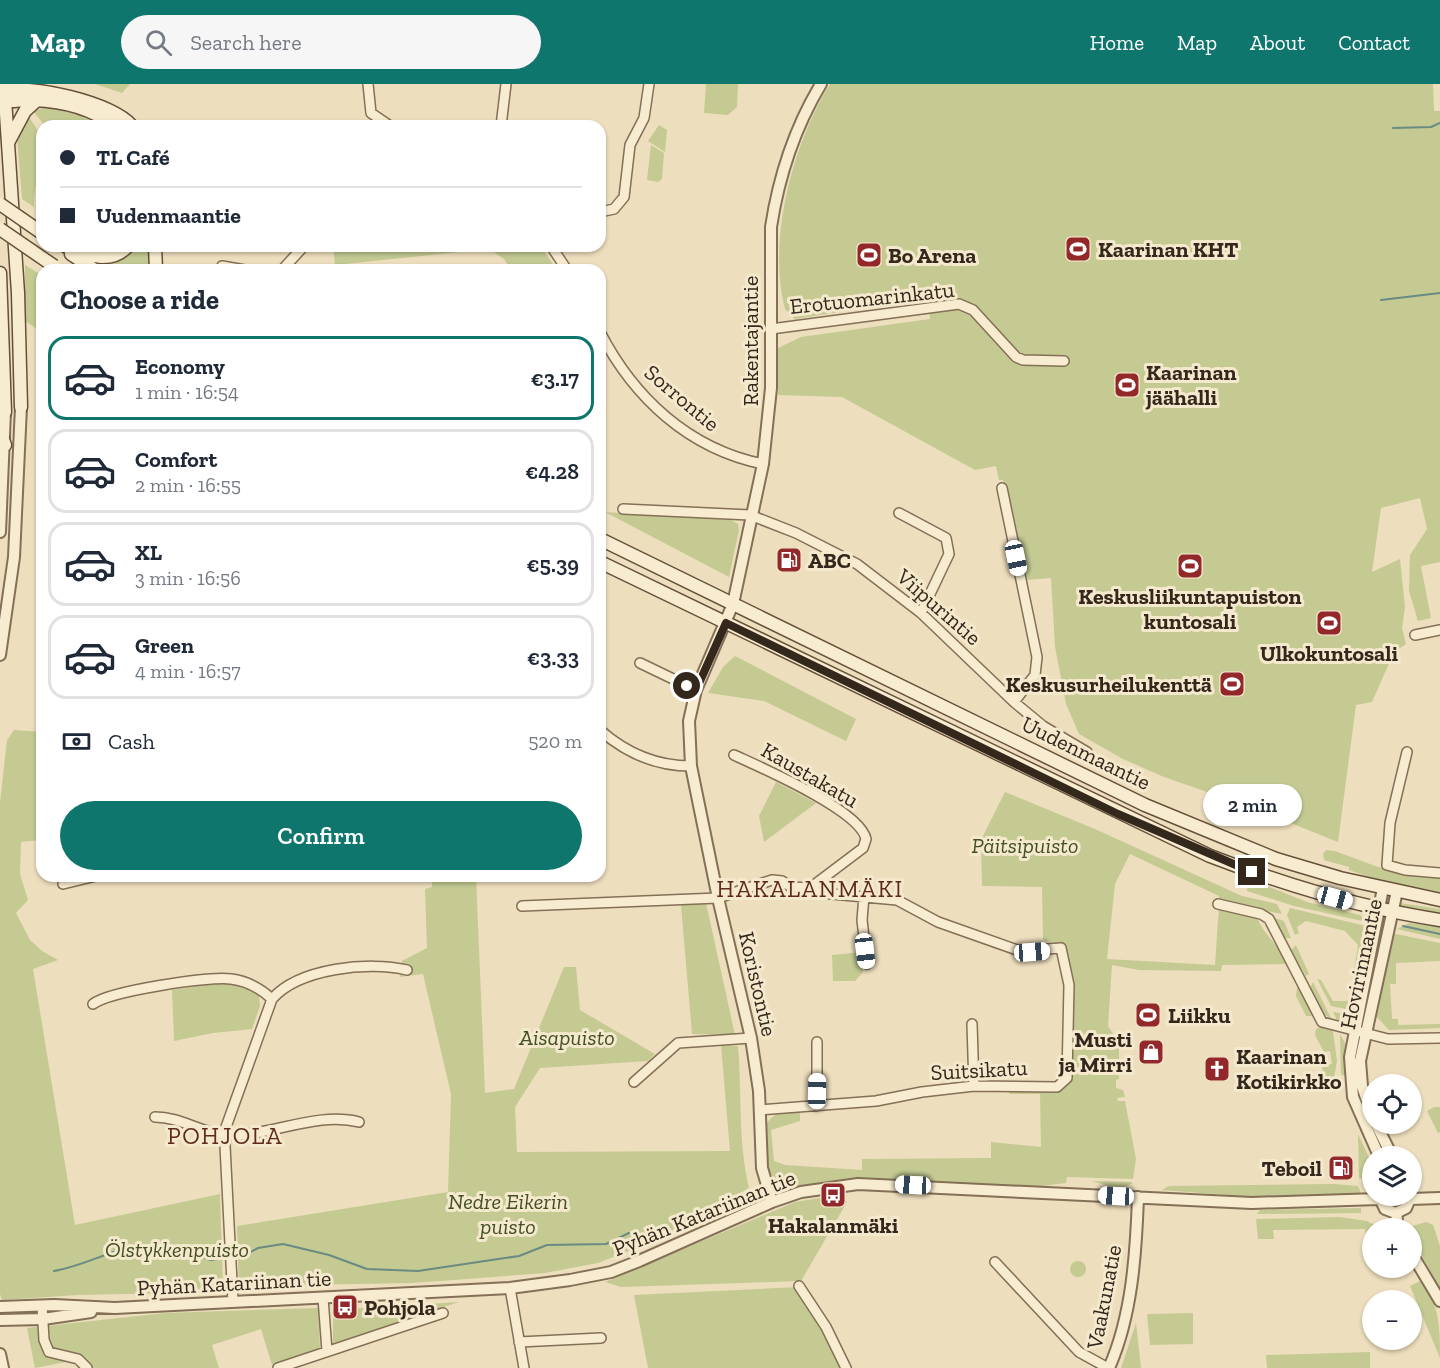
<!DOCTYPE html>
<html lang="en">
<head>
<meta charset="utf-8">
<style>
	:root { --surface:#fff; --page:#f6f6f7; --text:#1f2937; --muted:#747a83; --line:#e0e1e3; --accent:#0f766e }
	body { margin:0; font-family:"Zilla Slab",serif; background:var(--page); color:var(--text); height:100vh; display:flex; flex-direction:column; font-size:22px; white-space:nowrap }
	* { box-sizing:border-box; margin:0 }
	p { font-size:20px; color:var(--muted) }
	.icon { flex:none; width:33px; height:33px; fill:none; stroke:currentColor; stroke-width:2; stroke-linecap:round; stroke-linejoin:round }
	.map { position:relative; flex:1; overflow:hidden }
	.drawer { position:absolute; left:36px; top:180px; width:570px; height:618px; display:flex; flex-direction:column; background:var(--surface); border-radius:18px; box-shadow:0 2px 4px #0004 }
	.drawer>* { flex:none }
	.hud { position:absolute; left:36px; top:36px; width:570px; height:132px; border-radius:18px; box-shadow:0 2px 4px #0004; display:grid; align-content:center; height:132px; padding:0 24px; background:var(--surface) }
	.controls { position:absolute; left:1362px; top:990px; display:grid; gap:12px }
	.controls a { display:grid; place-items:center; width:60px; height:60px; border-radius:50%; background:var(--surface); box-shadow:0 2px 4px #0004; font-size:30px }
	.end { position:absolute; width:27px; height:27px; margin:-14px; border:8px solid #34271b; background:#fff; box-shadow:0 0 0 3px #fff }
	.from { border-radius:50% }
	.bubble { position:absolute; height:42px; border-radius:21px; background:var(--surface); box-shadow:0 2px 4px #0004; font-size:20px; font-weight:600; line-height:42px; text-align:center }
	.car { position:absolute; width:18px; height:36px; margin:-18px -9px; border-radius:8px; box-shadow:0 0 4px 2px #0007; background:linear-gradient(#fff 24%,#345 0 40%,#fff 0 76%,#345 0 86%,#fff 0) }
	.hud b { display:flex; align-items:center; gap:21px; height:57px; font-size:22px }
	.hud b+b { border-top:2px solid var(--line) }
	.hud i { width:15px; height:15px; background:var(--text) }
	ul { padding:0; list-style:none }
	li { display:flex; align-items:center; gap:18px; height:84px; margin:0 12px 9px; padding:0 12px; border:3px solid var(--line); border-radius:18px }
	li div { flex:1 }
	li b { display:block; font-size:22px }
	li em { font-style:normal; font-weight:600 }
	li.current { border-color:var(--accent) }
	li>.icon { width:54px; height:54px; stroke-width:1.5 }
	h2 { padding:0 24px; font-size:27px; line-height:72px }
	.pay { display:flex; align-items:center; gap:15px; height:66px; padding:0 24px; font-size:22px }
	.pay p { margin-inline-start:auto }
	.button { display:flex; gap:12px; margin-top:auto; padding:12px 24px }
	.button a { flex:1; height:69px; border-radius:36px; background:var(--accent); color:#fff; font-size:24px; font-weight:600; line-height:69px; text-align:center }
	header { display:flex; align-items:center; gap:36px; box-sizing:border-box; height:84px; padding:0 30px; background:var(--accent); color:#fff }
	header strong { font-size:28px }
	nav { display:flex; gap:33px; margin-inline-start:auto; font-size:21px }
	.search { width:420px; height:54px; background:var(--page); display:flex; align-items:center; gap:15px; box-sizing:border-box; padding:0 21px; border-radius:33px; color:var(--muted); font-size:22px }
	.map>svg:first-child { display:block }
	.green { fill:#c4ca92 }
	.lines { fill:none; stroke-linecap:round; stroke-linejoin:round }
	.stream { stroke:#698b83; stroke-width:2 }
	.minor-casing { stroke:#846f57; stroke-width:12 }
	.tertiary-casing { stroke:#846f57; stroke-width:14 }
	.secondary-casing { stroke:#66503a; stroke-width:15 }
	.minor { stroke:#f8ecd0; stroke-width:9 }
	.tertiary { stroke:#f8ecd0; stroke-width:10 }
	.secondary { stroke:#f8ecd0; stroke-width:12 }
	.secondary-bridge-casing { stroke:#66503a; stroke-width:15; stroke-linecap:butt }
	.secondary-bridge { stroke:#f8ecd0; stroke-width:12 }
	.route { stroke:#34271b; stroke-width:8 }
	.labels { text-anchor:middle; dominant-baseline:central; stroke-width:6; stroke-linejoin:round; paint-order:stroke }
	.poi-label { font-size:22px; font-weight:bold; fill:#34271b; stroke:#f4e9cd; text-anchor:start }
	.street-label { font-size:22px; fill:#34271b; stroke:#f4e9cd }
	.park-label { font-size:22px; font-style:italic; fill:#445022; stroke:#f4e9cd }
	.neighbourhood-label { font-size:24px; letter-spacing:1.5px; fill:#602a1b; stroke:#f4e9cd }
</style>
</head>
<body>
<header>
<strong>Map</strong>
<div class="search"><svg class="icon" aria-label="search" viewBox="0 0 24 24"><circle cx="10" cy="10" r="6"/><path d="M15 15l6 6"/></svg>Search here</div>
<nav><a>Home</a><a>Map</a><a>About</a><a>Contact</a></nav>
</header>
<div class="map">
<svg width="1440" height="1284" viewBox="0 0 1440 1284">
	<rect width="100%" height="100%" fill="#eddebd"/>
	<path class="green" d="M95,0H130L122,9Z
		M706,0H738L737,23L728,31L704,29Z
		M830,0H1433L1434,27H1440V478L1421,482L1431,534L1418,537L1409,507L1410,471L1427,445L1420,414L1381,424L1372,488L1400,475L1405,523L1402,544L1406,560L1394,568L1372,618L1356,621L1338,758L1253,724L1164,693L1123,675L1079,650L1066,620L1055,563L1051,494L1026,496L1003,396H999L996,382L975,386L842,313L778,311V264L801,253L930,235L928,214L795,235L785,225C767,156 793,59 830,0Z
		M50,22L68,25L101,42H45L33,27Z
		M27,31C58,68 33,83 34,123L22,115L17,52Z
		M659,41L667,46L665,68L648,57Z
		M651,61L664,69L662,95L658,98L647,96Z
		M136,162H151V186H107L94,177L129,168Z
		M333,162H540L557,186H511L504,175L489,165L335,181Z
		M25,181L38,189L37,245L25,237Z
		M605,428L731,436L738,440L739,446L729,493Z
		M735,572L856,635L846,657L764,617L708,609L723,583Z
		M14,646L42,648V756L21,758L20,790L28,816L16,829L30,856L42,867L58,876L33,885L75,1141L220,1110L223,1208L78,1211L2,1216L0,1210V719L7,656Z
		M776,698L816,719L764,758L759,732Z
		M1005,708L1095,745L1242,812L1277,820L1282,830L1219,818V812L1130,770L1115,800L1107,875L1215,881L1219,822L1256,830C1261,849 1280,862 1289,880L1222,881L1221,887L1139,886L1112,881L1108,942L1119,959V995L1116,996V1004L1123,1006L1125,1013L1117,1014L1118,1017H1125L1136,1075L1133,1095L1067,1093L1066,1099L1034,1103L860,1095L785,1104C761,1087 766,1068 763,1042L777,1029H800V1037L771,1046L774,1077L785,1081L862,1086V1075L991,1074V1058L1041,1063L1040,1010H1009V1004L1057,1005L1064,1003L1069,997L1072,914L1071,887L1064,861L1043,856L1042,803L982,802L981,756Z
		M1326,766L1335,767L1378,783L1440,792V809L1377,796L1349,786V783L1324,776L1323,770Z
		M432,792H476L485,1009L514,1005L564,883H576L580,926L655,970L648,977L540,984L515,1023L517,1068L730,1067L721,961L738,962C742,1009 738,1058 749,1104L654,1157L598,1179L545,1189L413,1199L297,1201L274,1206L239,1208L237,1142L448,1108L451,1010L423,890L400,893L402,877L427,864L425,805L432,803Z
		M1249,795L1307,818L1360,831L1367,838L1294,822L1247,807Z
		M706,819L735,951L692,950L681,821Z
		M1400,819L1440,825V832L1395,821Z
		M1290,824L1370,843L1371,851L1356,927L1331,922L1317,895L1321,896L1333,917H1347L1350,912L1358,861L1345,847L1306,837L1297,843L1299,849L1295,851L1287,831Z
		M1274,834L1284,837L1291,854H1284Z
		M1409,839L1440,843V855L1397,845Z
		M1391,849L1440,859V877L1396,879V900H1390L1392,935H1398V941L1440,940V944L1389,946L1374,930Z
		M1296,861L1309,890L1306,892L1291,866Z
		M863,868V888L855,897H833L832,871Z
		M1313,898L1332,936L1324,930L1310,904Z
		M221,899L243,902L259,912L260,922L252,945L213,949L174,957L172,906Z
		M1300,903L1314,932H1306L1296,912L1297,904Z
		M1333,928L1354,931L1341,939L1338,938Z
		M1321,943L1333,947L1337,977L1334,994L1323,993L1322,980H1332L1330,967L1324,968L1315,951L1316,945Z
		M1340,950L1347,963L1348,994L1341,990Z
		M1434,1023H1440V1048L1438,1049L1427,1027Z
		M1358,1050L1372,1080L1371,1097L1359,1094Z
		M1091,1097L1131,1098L1133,1099L1120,1105Z
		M1333,1100L1358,1102L1361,1109L1277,1115L1162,1106L1169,1102Z
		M839,1111L847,1118L801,1197L621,1203L605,1198L795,1118Z
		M1361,1124V1129L1257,1130L1260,1126Z
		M1339,1133L1367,1137L1381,1144H1372V1157H1367L1365,1145L1273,1146L1274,1155H1258L1256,1135Z
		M1426,1138L1433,1141L1440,1162V1205L1412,1153V1144H1406Z
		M1070 1185a8 8 0 1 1 16 0a8 8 0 1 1-16 0Z
		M1420,1197C1440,1221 1440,1242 1440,1274L1410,1202Z
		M798,1203L821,1239L842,1284H648L634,1211Z
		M459,1218L333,1260V1226Z
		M318,1224L320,1264L272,1281L261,1245L212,1261L219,1284H78L76,1276L35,1284L27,1244L165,1229Z
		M1193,1229V1260L1150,1261L1147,1230Z
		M1136,1239L1141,1284H1121Z
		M1370,1268V1284H1267L1266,1271Z"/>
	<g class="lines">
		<path class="stream" d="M1393,44L1431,43L1440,39
			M1381,216L1440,209
			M1403,842L1440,850
			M241,1173L258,1164L283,1160L329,1171L367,1185L418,1187L519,1172L547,1161L606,1160L629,1149
			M54,1187C78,1183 97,1173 120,1166C152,1157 181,1167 211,1176L217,1175"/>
		<g class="minor-casing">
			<path id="minor" d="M368,0L371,29L390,42
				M501,42L506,0
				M600,128L614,125L624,113L630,61L644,34L649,0
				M551,162L567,186
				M222,182L245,186
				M282,186L304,162
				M771,245L959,220L973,226L1016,273L1023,276L1064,277
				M600,248C634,314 689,365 763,380
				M1002,404L1037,573L1035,591L1014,618
				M623,425L750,431L796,449L857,480L921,529L1014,618L1043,642L1087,668
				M899,429L946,454L949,470L921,529
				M1415,551L1440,546
				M640,579L696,606
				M600,646C626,669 656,682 691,682
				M1407,668L1390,739L1387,781L1405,786L1440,789
				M63,800L96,792
				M864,812L862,836L867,880
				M1218,820L1261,830L1269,835L1322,938L1388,955L1440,954
				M522,822L718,814L772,796L782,797L791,803L810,804L863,764L866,755C860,726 762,684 734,671
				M93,920C110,907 209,892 231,895C248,897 260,904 272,915
				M972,940L974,1002
				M634,998L678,959L751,954
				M817,1022V958
				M760,1026L876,1017L922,1008L974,1002L1057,1003L1067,994L1069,901L1061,864L1020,867L938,838L897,816L821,809L810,804
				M155,1033C181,1033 201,1049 226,1051C270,1053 316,1027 359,1038
				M995,1178L1079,1268L1108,1284
				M799,1202L826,1243L846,1284
				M510,1204L524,1284
				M323,1214L327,1267
				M233,1218L225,1062L226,1043L272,915C299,884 369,877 407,886
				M42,1222L44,1256L49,1268L78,1275L87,1284
				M519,1258L601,1254
				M278,1284L443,1229"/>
		</g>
		<g class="tertiary-casing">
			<path id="tertiary" d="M0,448L5,328
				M0,571L14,473L21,323
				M1372,1032L1362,1002L1360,977L1397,807
				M1376,1040L1392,1072
				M1379,1072L1353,1013L1350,973L1383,804
				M1379,1112L1385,1125L1396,1129L1406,1124L1411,1112
				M1411,1115L1440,1114
				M772,1118L762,1084L759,1007L751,954L718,814L691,682L689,637L696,606L733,520L763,380L771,304V143C779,91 794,45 821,0
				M1396,1129L1398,1144
				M1412,1170L1440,1217
				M0,1223L54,1221L115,1224L510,1204L570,1196L611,1188L639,1177L772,1118L801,1108L858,1100L1252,1119L1379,1115
				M0,1236L43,1235L91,1228
				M0,1270L3,1284
				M1109,1284C1132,1232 1136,1170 1138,1113"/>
		</g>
		<g class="secondary-casing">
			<path id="secondary" d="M4,0L18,209L21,323
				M0,7C31,0 110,18 132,42
				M0,16C11,19 22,15 33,16C61,17 92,24 114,42
				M9,57L25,27L37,16
				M65,162C85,170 110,182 128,162
				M155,162L156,186
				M71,170L95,186
				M0,189L5,328
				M0,348L5,361
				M600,455L1145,721L1276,775L1340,794L1440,816
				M600,478L1210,772C1285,801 1360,824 1440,836"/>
		</g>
		<use href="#minor" class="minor"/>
		<use href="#tertiary" class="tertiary"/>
		<use href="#secondary" class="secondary"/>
		<g class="secondary-bridge-casing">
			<path id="secondary-bridge" d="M0,120L42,149
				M0,145L54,182"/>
		</g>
		<use href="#secondary-bridge" class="secondary-bridge"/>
	</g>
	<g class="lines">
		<path class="route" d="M687,602L696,606L726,539L1118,730L1252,788"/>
	</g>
	<defs>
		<g id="stadium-square" transform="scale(1.35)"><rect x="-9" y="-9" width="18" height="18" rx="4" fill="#922829" stroke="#f4e9cd"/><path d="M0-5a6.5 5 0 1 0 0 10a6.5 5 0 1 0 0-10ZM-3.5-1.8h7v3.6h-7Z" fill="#fff"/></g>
		<g id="fuel-square" transform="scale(1.35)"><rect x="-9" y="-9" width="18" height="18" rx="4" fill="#922829" stroke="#f4e9cd"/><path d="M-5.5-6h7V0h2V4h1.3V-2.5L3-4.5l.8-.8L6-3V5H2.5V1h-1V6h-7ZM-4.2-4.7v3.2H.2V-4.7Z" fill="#fff"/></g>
		<g id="shop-square" transform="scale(1.35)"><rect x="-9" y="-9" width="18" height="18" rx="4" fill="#922829" stroke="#f4e9cd"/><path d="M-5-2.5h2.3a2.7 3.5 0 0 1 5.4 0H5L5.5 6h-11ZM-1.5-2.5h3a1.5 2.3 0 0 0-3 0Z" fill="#fff"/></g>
		<g id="church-square" transform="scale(1.35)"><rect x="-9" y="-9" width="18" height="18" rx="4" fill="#922829" stroke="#f4e9cd"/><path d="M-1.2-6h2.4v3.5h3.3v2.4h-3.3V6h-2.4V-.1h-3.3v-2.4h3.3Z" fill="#fff"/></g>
		<g id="bus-square" transform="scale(1.35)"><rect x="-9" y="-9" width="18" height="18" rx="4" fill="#922829" stroke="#f4e9cd"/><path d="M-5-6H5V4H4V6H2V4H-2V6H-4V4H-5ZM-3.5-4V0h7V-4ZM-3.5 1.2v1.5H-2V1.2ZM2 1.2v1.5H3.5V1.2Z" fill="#fff"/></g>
	</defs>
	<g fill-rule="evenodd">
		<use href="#stadium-square" x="1078" y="165"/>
		<use href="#stadium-square" x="869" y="171"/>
		<use href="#stadium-square" x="1127" y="301"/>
		<use href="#fuel-square" x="789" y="476"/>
		<use href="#stadium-square" x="1190" y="482"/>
		<use href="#stadium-square" x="1329" y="539"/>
		<use href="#stadium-square" x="1232" y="600"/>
		<use href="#stadium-square" x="1148" y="931"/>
		<use href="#shop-square" x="1151" y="968"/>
		<use href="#church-square" x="1217" y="985"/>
		<use href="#fuel-square" x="1341" y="1084"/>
		<use href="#bus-square" x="833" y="1111"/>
		<use href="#bus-square" x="345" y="1223"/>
	</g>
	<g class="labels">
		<g class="poi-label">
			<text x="1098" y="165">Kaarinan KHT</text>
			<text x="888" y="171">Bo Arena</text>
			<text x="1146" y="288">Kaarinan<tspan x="1146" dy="25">jäähalli</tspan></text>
			<text x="808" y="476">ABC</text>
			<text x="1190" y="512" text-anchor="middle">Keskusliikuntapuiston<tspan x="1190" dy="25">kuntosali</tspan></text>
			<text x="1329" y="569" text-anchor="middle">Ulkokuntosali</text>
			<text x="1212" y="600" text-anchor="end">Keskusurheilukenttä</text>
			<text x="1168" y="931">Liikku</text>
			<text x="1132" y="955" text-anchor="end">Musti<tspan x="1132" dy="25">ja Mirri</tspan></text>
			<text x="1236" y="972">Kaarinan<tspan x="1236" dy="25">Kotikirkko</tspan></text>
			<text x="1322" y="1084" text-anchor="end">Teboil</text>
			<text x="833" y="1141" text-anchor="middle">Hakalanmäki</text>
			<text x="364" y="1223">Pohjola</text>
		</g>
		<g class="street-label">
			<text transform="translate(872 214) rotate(-6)">Erotuomarinkatu</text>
			<text transform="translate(750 257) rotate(-90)">Rakentajantie</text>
			<text transform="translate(682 314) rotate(40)">Sorrontie</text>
			<text transform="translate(939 523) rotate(41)">Viipurintie</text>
			<text transform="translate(1086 669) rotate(26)">Uudenmaantie</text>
			<text transform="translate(810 691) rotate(30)">Kaustakatu</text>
			<text transform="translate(1361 880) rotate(-78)">Hovirinnantie</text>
			<text transform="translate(758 900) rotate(77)">Koristontie</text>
			<text transform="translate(979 986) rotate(-3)">Suitsikatu</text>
			<text transform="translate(704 1129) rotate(-22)">Pyhän Katariinan tie</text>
			<text transform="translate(234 1199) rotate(-3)">Pyhän Katariinan tie</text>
			<text transform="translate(1104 1213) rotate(-79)">Vaakunatie</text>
		</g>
		<g class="park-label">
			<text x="1025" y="761">Päitsipuisto</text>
			<text x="567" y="953">Aisapuisto</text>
			<text x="508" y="1117">Nedre Eikerin<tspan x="508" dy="25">puisto</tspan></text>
			<text x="177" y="1165">Ölstykkenpuisto</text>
		</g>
		<g class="neighbourhood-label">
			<text x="810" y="804">HAKALANMÄKI</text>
			<text x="225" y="1051">POHJOLA</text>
		</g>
	</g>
</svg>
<div class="controls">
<a><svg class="icon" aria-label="locate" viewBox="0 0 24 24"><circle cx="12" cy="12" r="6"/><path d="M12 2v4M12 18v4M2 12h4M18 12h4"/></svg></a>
<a><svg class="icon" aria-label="layers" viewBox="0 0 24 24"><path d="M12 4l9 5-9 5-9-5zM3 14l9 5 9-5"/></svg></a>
<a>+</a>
<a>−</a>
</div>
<i class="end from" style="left:687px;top:602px"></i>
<i class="end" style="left:1252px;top:788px"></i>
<div class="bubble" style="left:1203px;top:700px;width:99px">2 min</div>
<i class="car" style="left:1016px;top:474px;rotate:168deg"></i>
<i class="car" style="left:1335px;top:814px;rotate:105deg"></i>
<i class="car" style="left:865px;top:867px;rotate:173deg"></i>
<i class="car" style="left:1032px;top:868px;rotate:86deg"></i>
<i class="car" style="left:817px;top:1007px;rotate:1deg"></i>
<i class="car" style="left:913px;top:1101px;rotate:273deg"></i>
<i class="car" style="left:1116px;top:1112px;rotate:273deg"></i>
<div class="hud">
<b><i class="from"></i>TL Café</b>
<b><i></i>Uudenmaantie</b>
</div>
<section class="drawer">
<h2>Choose a ride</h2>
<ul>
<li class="current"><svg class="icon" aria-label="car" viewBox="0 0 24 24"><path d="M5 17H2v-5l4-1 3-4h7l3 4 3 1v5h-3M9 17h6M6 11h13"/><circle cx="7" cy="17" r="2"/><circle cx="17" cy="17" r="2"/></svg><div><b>Economy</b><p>1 min · 16:54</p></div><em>€3.17</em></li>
<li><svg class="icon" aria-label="car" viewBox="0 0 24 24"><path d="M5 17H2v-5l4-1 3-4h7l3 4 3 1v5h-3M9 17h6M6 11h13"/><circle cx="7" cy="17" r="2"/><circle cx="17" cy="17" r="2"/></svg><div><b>Comfort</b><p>2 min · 16:55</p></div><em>€4.28</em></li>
<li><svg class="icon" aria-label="car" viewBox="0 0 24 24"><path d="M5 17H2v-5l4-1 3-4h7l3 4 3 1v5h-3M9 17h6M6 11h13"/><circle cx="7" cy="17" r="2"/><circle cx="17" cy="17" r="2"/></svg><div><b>XL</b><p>3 min · 16:56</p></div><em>€5.39</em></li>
<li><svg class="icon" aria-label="car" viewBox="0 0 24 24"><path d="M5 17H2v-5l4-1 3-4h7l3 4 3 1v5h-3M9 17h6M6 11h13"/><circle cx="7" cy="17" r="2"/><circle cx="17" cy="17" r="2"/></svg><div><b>Green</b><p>4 min · 16:57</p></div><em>€3.33</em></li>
</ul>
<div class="pay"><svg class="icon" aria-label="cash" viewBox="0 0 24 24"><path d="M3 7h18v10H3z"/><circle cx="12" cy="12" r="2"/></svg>Cash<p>520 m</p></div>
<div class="button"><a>Confirm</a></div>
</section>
</div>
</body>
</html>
